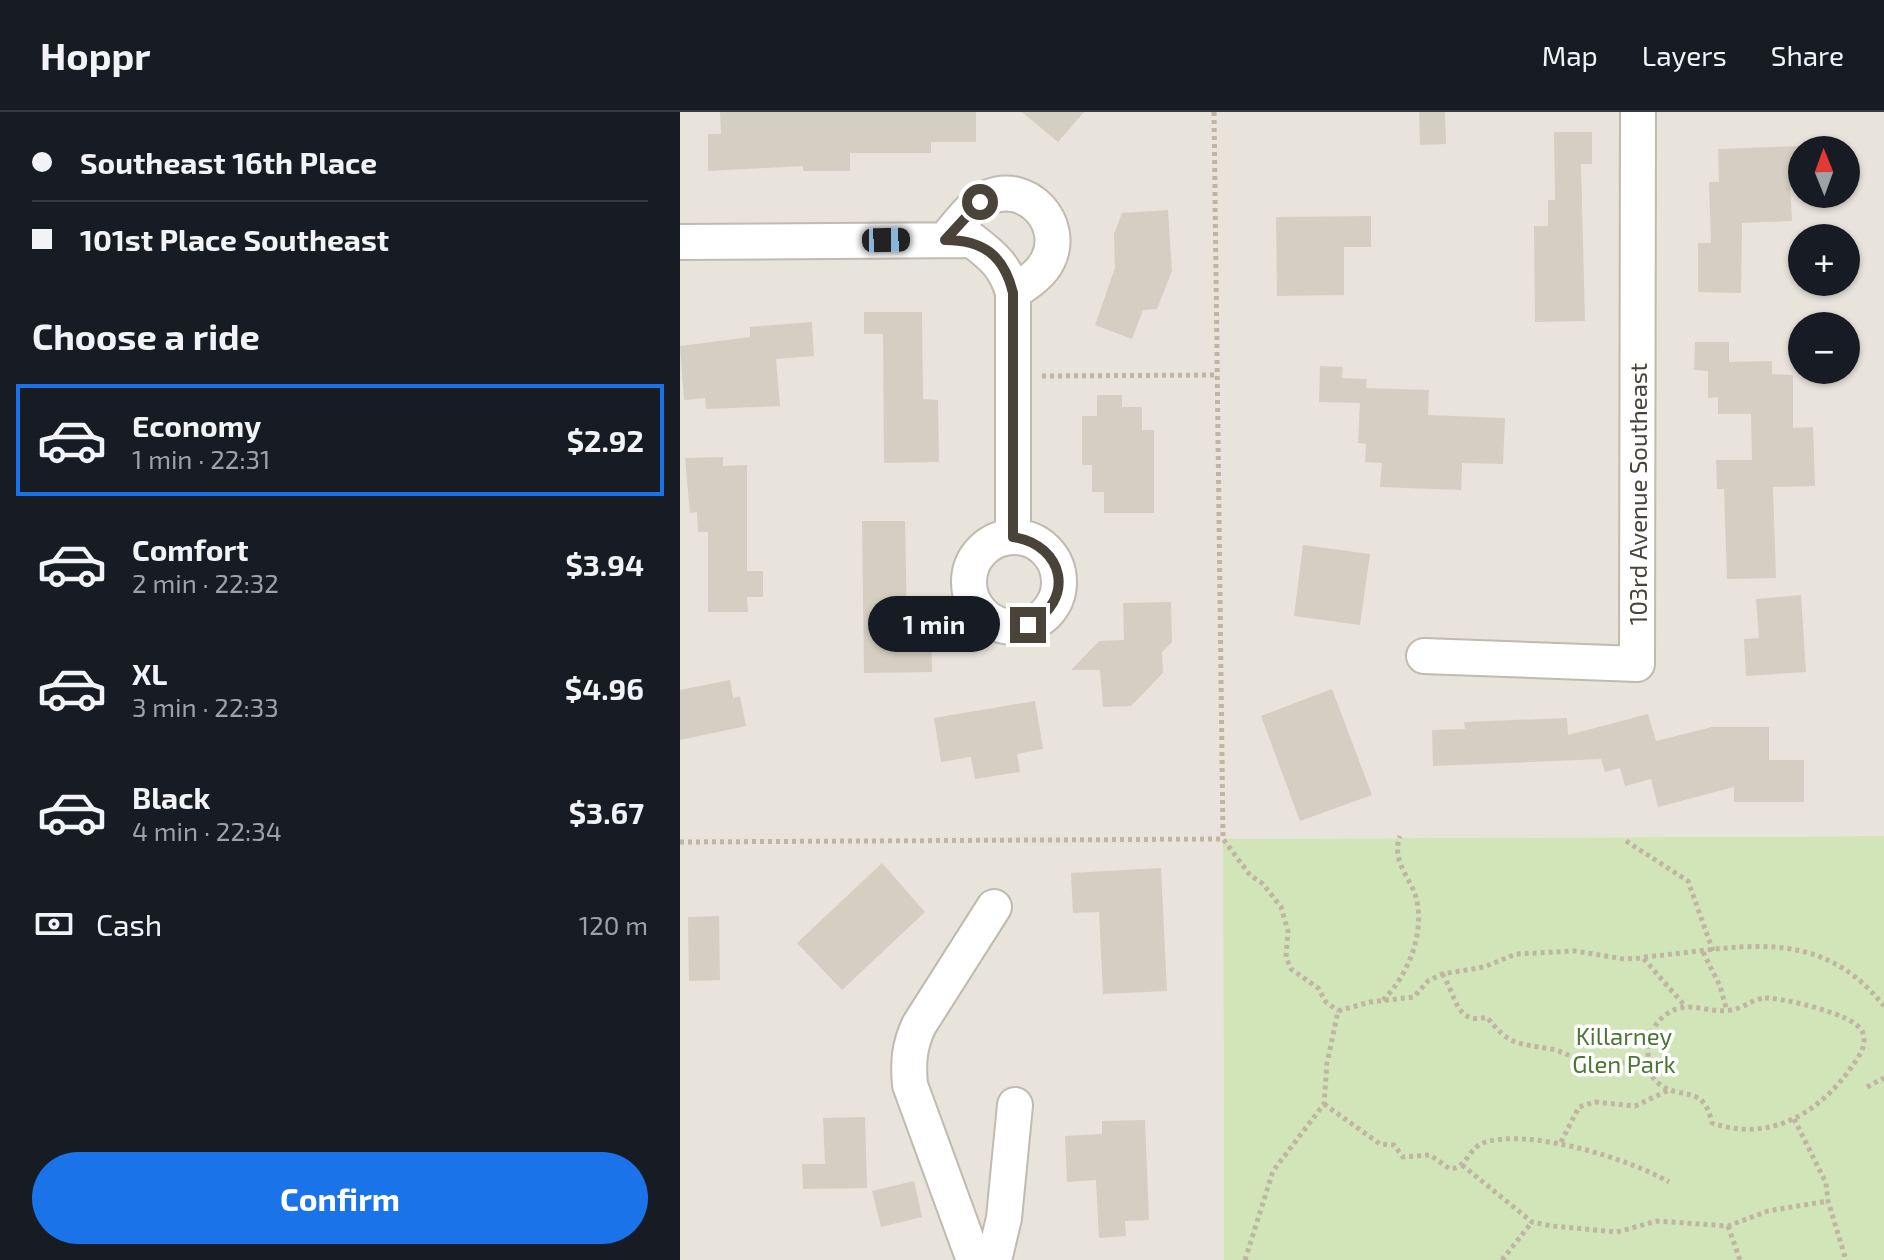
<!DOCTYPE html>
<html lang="en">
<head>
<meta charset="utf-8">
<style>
	:root { --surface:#171b24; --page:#242831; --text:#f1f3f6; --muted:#9ea1a6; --line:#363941; --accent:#1a73e8 }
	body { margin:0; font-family:"Exo 2",sans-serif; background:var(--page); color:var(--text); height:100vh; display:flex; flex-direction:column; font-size:30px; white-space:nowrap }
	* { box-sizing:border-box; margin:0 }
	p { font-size:26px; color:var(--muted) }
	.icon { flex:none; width:44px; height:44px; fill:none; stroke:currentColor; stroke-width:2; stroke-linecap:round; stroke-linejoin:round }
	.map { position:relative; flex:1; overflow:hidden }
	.drawer { display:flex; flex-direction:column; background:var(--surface); width:680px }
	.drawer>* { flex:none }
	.guide { display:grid; align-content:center; height:176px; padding:0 32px; background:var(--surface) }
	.needle { width:52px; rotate:359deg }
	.fabs { position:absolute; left:1108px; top:24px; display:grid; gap:16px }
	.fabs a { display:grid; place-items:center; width:72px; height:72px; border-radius:50%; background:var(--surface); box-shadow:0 2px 6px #0004; font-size:40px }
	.end { position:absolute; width:36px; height:36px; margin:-18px; border:10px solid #49433a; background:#fff; box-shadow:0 0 0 4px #fff }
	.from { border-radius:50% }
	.bubble { position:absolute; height:56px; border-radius:28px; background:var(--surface); box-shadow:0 2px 6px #0004; font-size:26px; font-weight:700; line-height:56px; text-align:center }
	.car { position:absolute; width:24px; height:48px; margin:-24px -12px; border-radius:10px; box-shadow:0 0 6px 2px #0007; background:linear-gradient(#222 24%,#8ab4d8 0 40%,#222 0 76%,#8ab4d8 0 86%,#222 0) }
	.guide b { display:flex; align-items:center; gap:28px; height:76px; font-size:30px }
	.guide b+b { border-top:2px solid var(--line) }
	.guide i { width:20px; height:20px; background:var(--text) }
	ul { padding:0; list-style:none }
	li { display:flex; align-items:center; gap:24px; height:112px; margin:0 16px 12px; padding:0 16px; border:4px solid transparent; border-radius:0px }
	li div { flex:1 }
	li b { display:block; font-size:30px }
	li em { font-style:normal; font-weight:700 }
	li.current { border-color:var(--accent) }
	li>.icon { width:72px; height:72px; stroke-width:1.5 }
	h2 { padding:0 32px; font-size:36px; line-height:96px }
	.pay { display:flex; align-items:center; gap:20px; height:88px; padding:0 32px; font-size:30px }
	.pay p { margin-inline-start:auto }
	.cta { display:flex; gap:16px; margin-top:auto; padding:16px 32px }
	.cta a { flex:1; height:92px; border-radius:48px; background:var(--accent); color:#fff; font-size:32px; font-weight:700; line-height:92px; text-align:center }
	header { display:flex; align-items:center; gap:48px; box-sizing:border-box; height:112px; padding:0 40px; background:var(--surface); border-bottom:2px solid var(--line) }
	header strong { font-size:38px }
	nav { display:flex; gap:44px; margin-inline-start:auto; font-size:28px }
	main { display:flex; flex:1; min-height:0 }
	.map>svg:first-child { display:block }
	.residential { fill:#e8e4db; fill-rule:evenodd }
	.green { fill:#d1e5b9 }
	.building { fill:#d5cec2 }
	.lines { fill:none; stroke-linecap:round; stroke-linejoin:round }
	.minor-casing { stroke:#c0baaf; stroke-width:38 }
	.path { stroke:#c0b5a1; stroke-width:5; stroke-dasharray:4 4; stroke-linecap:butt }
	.minor { stroke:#fff; stroke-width:34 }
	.route { stroke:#49433a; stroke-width:10 }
	.labels { text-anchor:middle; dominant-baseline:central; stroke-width:7; stroke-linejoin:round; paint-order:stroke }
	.street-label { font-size:24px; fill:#49433a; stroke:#fff }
	.park-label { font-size:24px; fill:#4c7631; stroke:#fff }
</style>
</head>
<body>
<header>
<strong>Hoppr</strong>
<nav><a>Map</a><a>Layers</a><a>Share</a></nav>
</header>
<main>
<section class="drawer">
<div class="guide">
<b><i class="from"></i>Southeast 16th Place</b>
<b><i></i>101st Place Southeast</b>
</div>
<h2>Choose a ride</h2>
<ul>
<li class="current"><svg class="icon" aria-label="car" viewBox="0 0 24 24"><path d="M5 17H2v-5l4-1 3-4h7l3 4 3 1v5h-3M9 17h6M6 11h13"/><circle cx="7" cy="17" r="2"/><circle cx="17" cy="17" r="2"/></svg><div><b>Economy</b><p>1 min · 22:31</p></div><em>$2.92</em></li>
<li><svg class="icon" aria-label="car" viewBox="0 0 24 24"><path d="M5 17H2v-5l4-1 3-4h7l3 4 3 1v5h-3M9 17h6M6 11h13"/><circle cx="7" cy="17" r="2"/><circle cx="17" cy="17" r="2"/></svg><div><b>Comfort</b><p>2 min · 22:32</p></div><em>$3.94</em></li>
<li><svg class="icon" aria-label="car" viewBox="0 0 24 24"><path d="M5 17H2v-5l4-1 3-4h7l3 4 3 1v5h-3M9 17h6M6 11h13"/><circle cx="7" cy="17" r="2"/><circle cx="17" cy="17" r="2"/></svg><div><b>XL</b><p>3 min · 22:33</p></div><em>$4.96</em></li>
<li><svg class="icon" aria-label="car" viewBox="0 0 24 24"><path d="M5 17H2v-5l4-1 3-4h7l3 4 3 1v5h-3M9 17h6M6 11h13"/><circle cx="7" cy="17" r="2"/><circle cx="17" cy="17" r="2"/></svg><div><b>Black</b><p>4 min · 22:34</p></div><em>$3.67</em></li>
</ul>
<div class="pay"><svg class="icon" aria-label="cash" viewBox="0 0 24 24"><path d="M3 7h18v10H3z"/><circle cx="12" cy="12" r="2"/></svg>Cash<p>120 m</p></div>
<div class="cta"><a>Confirm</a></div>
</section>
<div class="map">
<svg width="1204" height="1148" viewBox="0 0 1204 1148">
	<rect width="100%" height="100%" fill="#f5f2ec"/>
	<path class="residential" d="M0,0H1204V724L543,727L544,1148H0ZM1122,38H1166V82H1122ZM1122,126H1166V170H1122ZM1122,214H1166V258H1122Z"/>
	<path class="green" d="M1204,724V1148H544L543,727Z"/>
	<path class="building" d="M40,0H296V30H251V41H170V59H123V54L28,59V22H41Z
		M342,0H404L378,30Z
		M739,0H765L766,32L740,33Z
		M874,20H912V52H901L905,209L855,210L854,114H868V88H875Z
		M1122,34V69H1110L1112,109L1062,111L1061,181L1018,180V131H1031L1029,70H1039L1038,37Z
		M488,98L492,159L477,197L463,198L452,227L415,213L435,156L434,122L442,101Z
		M691,104V135H664V183L597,184L596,105Z
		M184,200H242L243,287L258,288L259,350L204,351L203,222H184Z
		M132,210L134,244L96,247L100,294L26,297L25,286L4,288L0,234L70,225V215Z
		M1015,230H1049V250L1092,249V262L1113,263V316L1133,315L1135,374L1093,375L1096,466L1047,467L1044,377H1037L1036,348H1072L1071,302H1038V285L1028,286V259L1014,258Z
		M640,254L663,255L662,266L687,267L686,276L749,278L748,303L825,306L823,352L782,351L781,378L700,375L702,351L685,350L686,332L678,331L680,291L639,290Z
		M417,283H442V295H462V318H474V401H424V380H412V353H402V304H417Z
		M43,345V354L67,353V459H83V485H67L68,500H28V420H18L17,400L10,401L5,346Z
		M182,409H225L227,513L251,512L252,560L184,561Z
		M623,433L690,442L680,513L614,504Z
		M1121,483L1126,560L1066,564L1064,527L1079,526L1076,487Z
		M491,490L492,530L482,540L483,561L451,594L423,595L420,558H391L419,529L444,528L443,491Z
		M50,568L53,586L60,584L66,614L0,628V578Z
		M652,577L692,683L620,709L581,604Z
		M355,589L363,637L337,642L340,660L295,667L291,645L261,650L254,606Z
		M968,602L976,629L1032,615H1089V648H1124V690H1054V675L978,695L971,667L945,674L940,656L925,660L921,647L753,654L752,618L785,617L784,610L887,606L888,623Z
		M202,751L245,800L162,878L117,831Z
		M481,756L487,879L423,882L419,800L393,801L391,761Z
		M39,804L40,868L9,869L8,805Z
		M185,1005L187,1076L123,1077L122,1052H145L143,1006Z
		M465,1008L469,1108L445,1109L446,1124L419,1126L416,1068L387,1070L385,1024L422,1022V1009Z
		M234,1069L242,1105L201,1115L192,1079Z"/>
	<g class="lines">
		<g class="minor-casing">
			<path id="minor" d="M265,128C278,113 291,93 309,85C347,69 386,111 368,148C361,163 345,172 333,181
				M0,130L292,128C313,144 326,155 333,181V425
				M289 470a45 45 0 1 1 90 0a45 45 0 1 1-90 0Z
				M744,544L957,552L958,0
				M294,1148L230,973C228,951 229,934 239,913L314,795
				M314,1148L324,1106L335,993"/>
		</g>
		<path class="path" d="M534,0L543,727L570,763L583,772L601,795L608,819L606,845L611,857L638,876L646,890L658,899
			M362,264L537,263
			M946,729L1008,769L1033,839
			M0,730L543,727
			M1023,840L1040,874L1047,899
			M964,845C1057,837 1137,810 1204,894
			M762,862C776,881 775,914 807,905C829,934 838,931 871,937C879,938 886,943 894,945C919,953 943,952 969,948
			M1085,886C1104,886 1174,902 1182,919C1188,932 1180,943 1173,953C1140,1001 1090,1031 1032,1011C1023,969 1000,991 977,970C969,963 968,951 968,941C966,919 984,895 1008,895C1022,895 1036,901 1051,898C1064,896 1072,887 1085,886Z
			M703,888C729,863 749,813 733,777C725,760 712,745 720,724
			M1187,975L1204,966
			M644,992L700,1032L714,1033L723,1045L750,1043L770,1057C787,1056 788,1037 803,1031C847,1015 950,1047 989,1070
			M1114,1007L1146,1071L1148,1089L1166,1148
			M881,1030L899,995L915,990L955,994L989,978
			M782,1053L852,1110L872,1114L937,1120L977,1109L1048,1114L1088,1099L1148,1089
			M1048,1114L1060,1148
			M565,1148L593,1059L644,992L647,951L658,899L690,890L734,885L748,869L762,862L804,855L836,842L895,839L944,847L963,846L1006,895
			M822,1148L852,1110"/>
		<use href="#minor" class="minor"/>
	</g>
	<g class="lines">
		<path class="route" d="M300,90L265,128C303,128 324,143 333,181V425C385,433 396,489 348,513"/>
	</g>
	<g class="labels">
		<g class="street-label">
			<text transform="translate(957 382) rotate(-90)">103rd Avenue Southeast</text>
		</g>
		<g class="park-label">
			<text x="944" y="923">Killarney<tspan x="944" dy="28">Glen Park</tspan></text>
		</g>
	</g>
</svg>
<div class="fabs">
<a><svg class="needle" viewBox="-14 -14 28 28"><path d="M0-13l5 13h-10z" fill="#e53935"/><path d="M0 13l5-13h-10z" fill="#9ea1a6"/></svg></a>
<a>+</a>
<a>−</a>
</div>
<i class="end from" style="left:300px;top:90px"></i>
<i class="end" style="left:348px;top:513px"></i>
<div class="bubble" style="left:188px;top:484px;width:132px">1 min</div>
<i class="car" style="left:206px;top:128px;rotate:89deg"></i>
</div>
</main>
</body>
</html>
